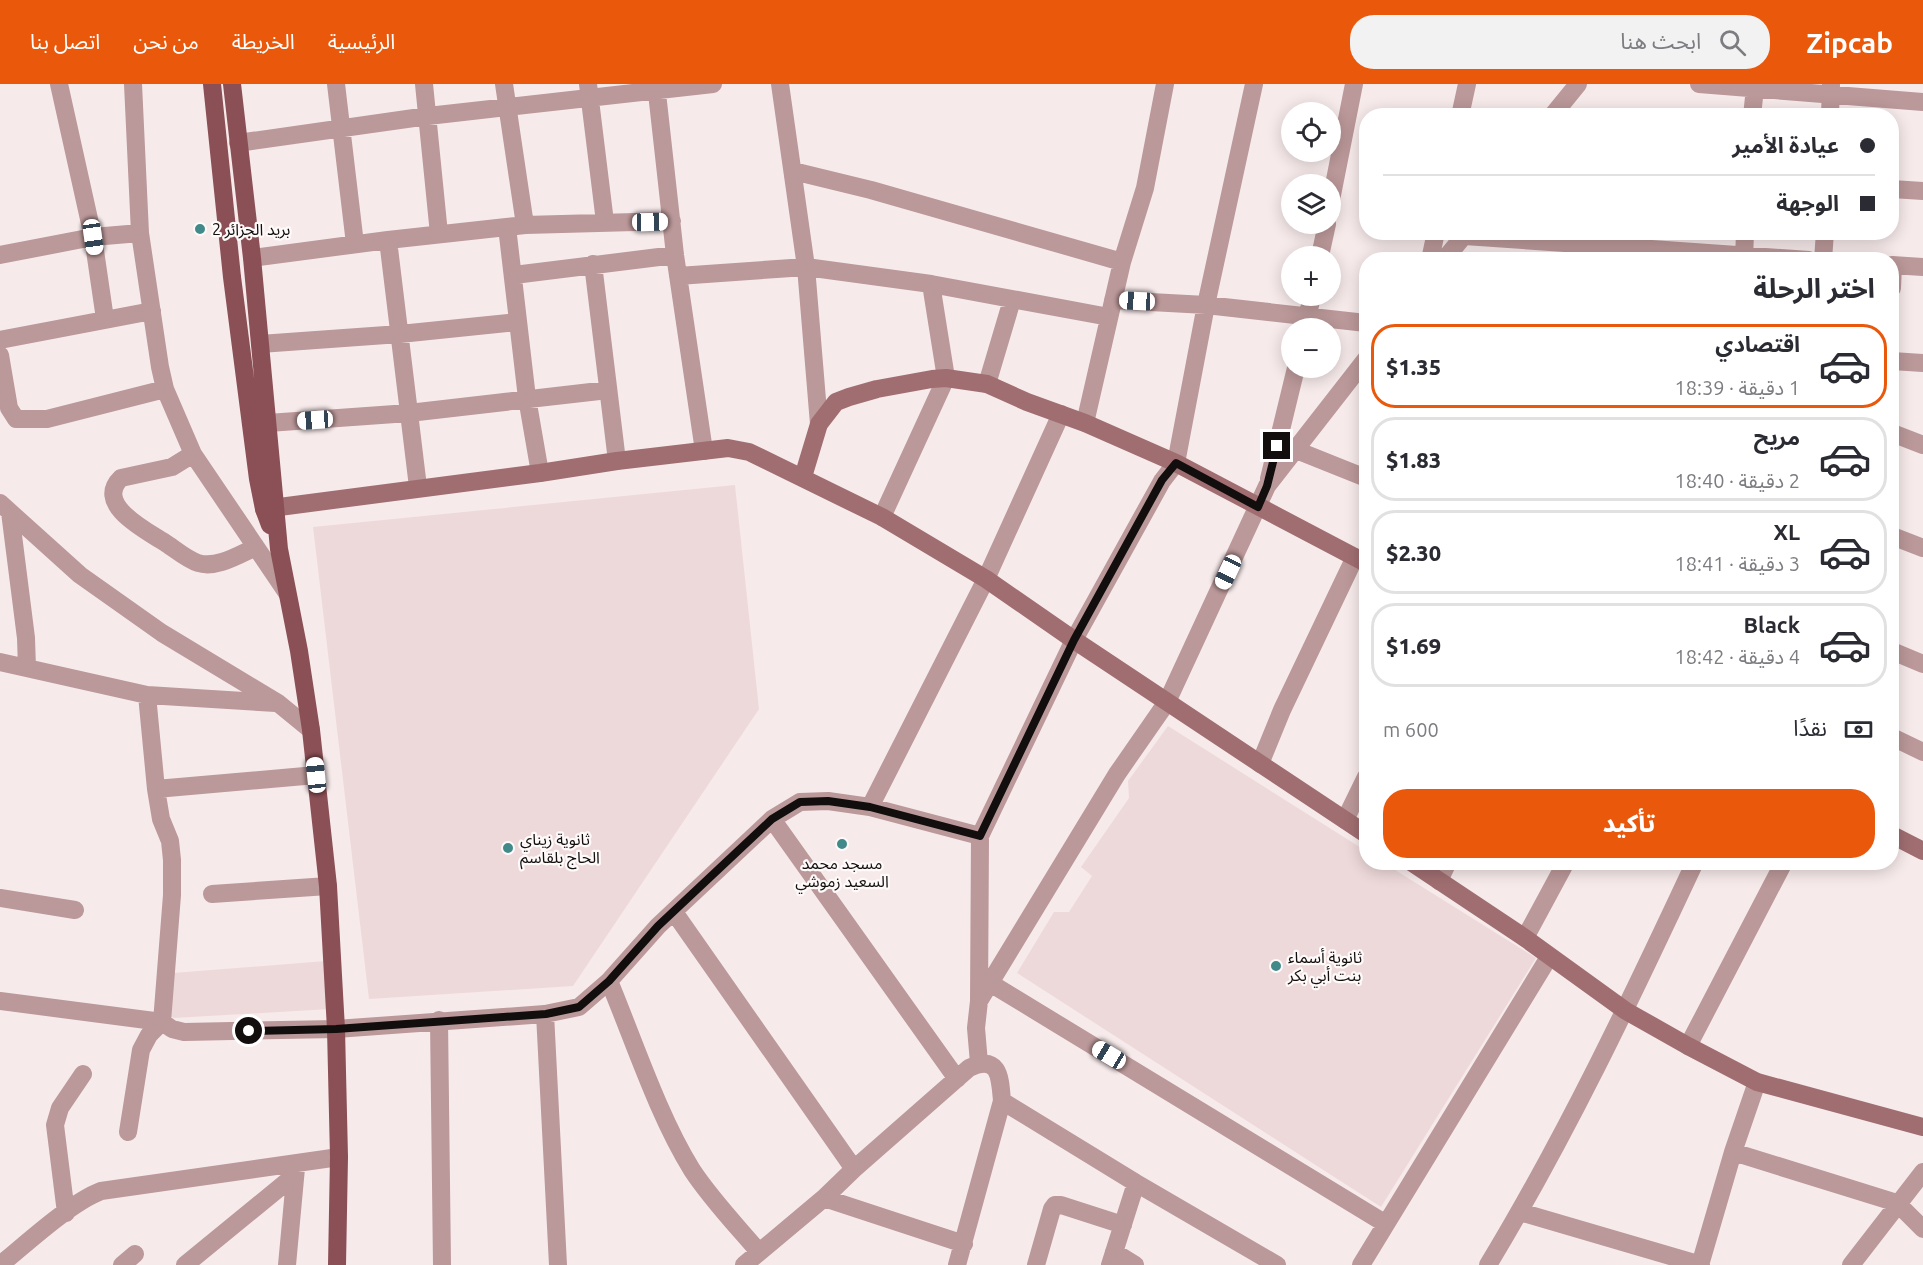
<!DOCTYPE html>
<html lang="ar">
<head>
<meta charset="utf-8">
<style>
	:root { --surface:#fff; --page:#f2f2f3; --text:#2b2b33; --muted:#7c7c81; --line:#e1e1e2; --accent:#ea580c }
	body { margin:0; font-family:Ubuntu,"Noto Sans Arabic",sans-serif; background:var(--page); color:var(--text); direction:rtl; height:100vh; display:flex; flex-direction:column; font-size:22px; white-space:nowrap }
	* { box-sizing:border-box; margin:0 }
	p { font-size:20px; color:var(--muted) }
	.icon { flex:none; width:33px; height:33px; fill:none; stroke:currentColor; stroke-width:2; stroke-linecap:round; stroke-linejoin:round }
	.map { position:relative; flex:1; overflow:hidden; direction:ltr }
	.drawer { position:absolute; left:1359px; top:168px; width:540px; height:618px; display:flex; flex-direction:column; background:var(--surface); border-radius:24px; box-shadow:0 3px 15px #0003; direction:rtl }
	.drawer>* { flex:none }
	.top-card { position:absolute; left:1359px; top:24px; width:540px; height:132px; border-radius:24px; box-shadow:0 3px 15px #0003; direction:rtl; display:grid; align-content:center; height:132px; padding:0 24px; background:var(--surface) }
	.tools { position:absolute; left:1281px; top:18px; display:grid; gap:12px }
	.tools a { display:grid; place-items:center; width:60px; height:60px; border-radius:50%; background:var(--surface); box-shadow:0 3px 15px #0003; font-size:30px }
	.end { position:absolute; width:27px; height:27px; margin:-14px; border:8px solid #120e0e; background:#fff; box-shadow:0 0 0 3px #fff }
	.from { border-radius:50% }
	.car { position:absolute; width:18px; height:36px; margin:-18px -9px; border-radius:8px; box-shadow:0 0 4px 2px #0007; background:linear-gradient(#fff 24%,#345 0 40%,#fff 0 76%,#345 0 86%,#fff 0) }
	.top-card b { display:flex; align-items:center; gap:21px; height:57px; font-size:22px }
	.top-card b+b { border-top:2px solid var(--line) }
	.top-card i { width:15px; height:15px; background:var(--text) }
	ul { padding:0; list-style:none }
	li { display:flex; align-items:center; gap:18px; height:84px; margin:0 12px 9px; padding:0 12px; border:3px solid var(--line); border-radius:24px }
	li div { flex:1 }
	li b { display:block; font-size:22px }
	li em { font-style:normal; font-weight:800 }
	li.current { border-color:var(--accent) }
	li>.icon { width:54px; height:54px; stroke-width:1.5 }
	h2 { padding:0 24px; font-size:27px; line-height:72px }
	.pay { display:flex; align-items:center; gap:15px; height:66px; padding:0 24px; font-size:22px }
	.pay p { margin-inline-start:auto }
	.primary-button { display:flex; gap:12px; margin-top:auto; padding:12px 24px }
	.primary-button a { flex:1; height:69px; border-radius:24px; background:var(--accent); color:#fff; font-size:24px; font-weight:800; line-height:69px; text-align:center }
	header { display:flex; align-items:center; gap:36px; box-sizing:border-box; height:84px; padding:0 30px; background:var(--accent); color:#fff }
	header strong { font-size:28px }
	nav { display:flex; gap:33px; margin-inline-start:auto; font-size:21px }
	.search { width:420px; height:54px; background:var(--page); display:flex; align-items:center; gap:15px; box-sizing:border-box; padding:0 21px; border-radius:24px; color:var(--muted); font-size:22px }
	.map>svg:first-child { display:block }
	.built { fill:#eed9da }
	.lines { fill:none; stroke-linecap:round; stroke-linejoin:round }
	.street { stroke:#bb9899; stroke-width:18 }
	.secondary { stroke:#a06e71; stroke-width:18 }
	.primary { stroke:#8b5055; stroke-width:18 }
	.route { stroke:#120e0e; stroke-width:8 }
	.poi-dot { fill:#418a89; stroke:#fffafa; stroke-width:2 }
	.labels { text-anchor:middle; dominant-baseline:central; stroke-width:4.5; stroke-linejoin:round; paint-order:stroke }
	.poi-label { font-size:16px; fill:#120e0e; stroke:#fffafa; text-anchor:start }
</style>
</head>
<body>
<header>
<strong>Zipcab</strong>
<div class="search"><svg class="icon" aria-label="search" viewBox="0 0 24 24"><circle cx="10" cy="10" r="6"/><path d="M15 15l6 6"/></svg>ابحث هنا</div>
<nav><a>الرئيسية</a><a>الخريطة</a><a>من نحن</a><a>اتصل بنا</a></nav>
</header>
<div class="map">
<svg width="1923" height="1181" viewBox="0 0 1923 1181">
	<rect width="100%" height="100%" fill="#f7eaeb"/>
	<path class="built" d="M735,401L759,625L573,902L369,915L313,443Z
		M1168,642L1366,767V778L1384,779L1536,874L1381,1123L1017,889L1054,828H1069L1092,792L1081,783L1129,714L1128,697Z
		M326,877L330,925L174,934L170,932L173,889Z"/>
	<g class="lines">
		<path class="street" d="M59,0L93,153L105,235
			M133,0L140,149L160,283L165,305L193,370L287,509
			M336,0L355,160
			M424,0L439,150
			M504,0L525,141
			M588,0L605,138
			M656,0L675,171L704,367
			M780,0L806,183L819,340
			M1699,0L1923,18
			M1460,32L1467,0
			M1552,32L1578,0
			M1752,32L1755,4
			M1830,32L1831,0
			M238,59L428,32L713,0
			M793,87L871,106L1122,178
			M1892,105L1923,107
			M1330,121L1354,0
			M507,143L527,314L540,389
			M1465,152L1809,176
			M388,156L418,403
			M0,171L93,153L140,149
			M1320,172L1327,140
			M252,174L388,156L525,141L672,137
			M1430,176L1436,148
			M1444,176L1467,148
			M1744,176L1745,148
			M1823,176L1825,148
			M593,180L617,377
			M1892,181L1923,183
			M514,191L675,171
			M678,192L806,183L931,200L946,294L882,433
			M931,200L1109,233
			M1892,204L1893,181
			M1113,216L1206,221L1366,239
			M1305,244L1312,212
			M0,256L152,227
			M260,260L400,250L518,238
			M0,271L9,324L16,335H47L165,305
			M1892,277L1923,279
			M987,300L1012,216
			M268,339L409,329L608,306
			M1085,339L1122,178L1145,104L1165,0
			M1892,349L1923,361
			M1296,366L1366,394
			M193,370L172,383L121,394C93,421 149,448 167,460C176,466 188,476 198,479C217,485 240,470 256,463
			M1269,395L1296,284
			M0,419L80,491L162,549L278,619L311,646
			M10,428L26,554L27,584
			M1892,452L1923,464
			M1892,567L1923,580
			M0,578L147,611L276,619
			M1892,653L1923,668
			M1260,680L1282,626L1355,473
			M156,705L316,691
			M870,723L986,495L1061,330
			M772,735L957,995
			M1345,736L1366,693
			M980,752L1074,556L1162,397L1176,379L1206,221L1254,0
			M1439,797L1448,778
			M212,810L328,802
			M0,814L75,826
			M674,828L854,1085
			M1525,854L1566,778
			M609,897C634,957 658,1031 692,1086C711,1115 736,1141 759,1168
			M990,899L1386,1140
			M0,917L162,938L172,945L184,948L336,945L545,930L579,923L609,897L658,842L772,735L800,718L828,717L870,723L980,752L979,917
			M545,930L558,1181
			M439,936L442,1181
			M1688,962L1784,778
			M979,979L976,944L979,917L1117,690L1167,618L1267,402L1366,275
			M1002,1017L1136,1099L1277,1181
			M128,1048L141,966L149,951L162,938L172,811V776L170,757L161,735L156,705L147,611
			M1733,1068L1897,1119L1923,1145
			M824,1114L964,1160
			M1520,1128L1701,1181
			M66,1129L55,1041L60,1024L83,990
			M1114,1168L1135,1181
			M0,1181C27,1159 70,1119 101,1107L339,1073
			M122,1181L135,1170
			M185,1181L295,1091
			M287,1181L296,1084
			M744,1181L824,1114L854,1085L969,984C1000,970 1000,994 1002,1017L957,1181
			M1036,1181L1052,1125L1055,1121H1061L1123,1141
			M1110,1181L1136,1099
			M1361,1181L1549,873
			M1488,1181C1566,1052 1631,915 1695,778
			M1700,1181L1733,1068L1757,998
			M1851,1181L1923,1088"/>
		<path class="secondary" d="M803,393L819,340L836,318L849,313L877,305L932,295L946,294L987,300L1027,318L1085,339L1176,379L1366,479
			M264,425L540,389L617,377L728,364L749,368L882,433L986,495L1074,556L1366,750
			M1892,751L1923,767
			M1411,778L1525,854L1626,927L1688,962L1757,998L1923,1043"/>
		<path class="primary" d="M212,0L232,193L258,395L264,425L270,441
			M232,0L252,174L279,465L299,567L311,646L328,802L336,945L339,1073L337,1181"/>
	</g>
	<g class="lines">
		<path class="route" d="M249,947L336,945L546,930L579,923L609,897L658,842L772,735L800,718L828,717L870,723L980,752L1074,556L1162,396L1176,379L1258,423L1267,402L1277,362"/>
	</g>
	<g class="poi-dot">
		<circle cx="200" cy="145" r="6"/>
		<circle cx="842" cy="760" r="6"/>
		<circle cx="508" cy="764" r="6"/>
		<circle cx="1276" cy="882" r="6"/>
	</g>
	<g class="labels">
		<g class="poi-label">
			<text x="212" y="145">بريد الجزائر 2</text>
			<text x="520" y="755">ثانوية زيناي<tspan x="520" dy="18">الحاج بلقاسم</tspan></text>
			<text x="842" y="779" text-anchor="middle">مسجد محمد<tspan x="842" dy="18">السعيد زموشي</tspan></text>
			<text x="1288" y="873">ثانوية أسماء<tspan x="1288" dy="18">بنت أبي بكر</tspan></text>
		</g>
	</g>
</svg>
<div class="tools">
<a><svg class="icon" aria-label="locate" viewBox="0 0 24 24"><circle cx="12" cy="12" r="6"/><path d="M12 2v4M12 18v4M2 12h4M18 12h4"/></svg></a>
<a><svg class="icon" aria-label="layers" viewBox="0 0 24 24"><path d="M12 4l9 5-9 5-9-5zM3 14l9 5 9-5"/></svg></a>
<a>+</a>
<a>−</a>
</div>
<i class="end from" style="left:249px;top:947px"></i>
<i class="end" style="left:1277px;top:362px"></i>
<i class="car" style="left:650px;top:138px;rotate:89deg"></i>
<i class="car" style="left:93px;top:153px;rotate:172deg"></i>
<i class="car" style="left:1137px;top:217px;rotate:273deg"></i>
<i class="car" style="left:315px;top:336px;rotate:266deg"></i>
<i class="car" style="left:1228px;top:488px;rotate:205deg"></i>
<i class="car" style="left:316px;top:691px;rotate:354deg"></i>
<i class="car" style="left:1109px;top:971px;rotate:301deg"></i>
<div class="top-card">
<b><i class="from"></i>عيادة الأمير</b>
<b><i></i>الوجهة</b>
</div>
<section class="drawer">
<h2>اختر الرحلة</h2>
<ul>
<li class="current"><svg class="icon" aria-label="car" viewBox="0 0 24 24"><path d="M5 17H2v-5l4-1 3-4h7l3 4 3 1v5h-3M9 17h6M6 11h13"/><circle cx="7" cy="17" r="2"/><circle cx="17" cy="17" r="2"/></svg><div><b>اقتصادي</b><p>1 دقيقة · 18:39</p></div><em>$1.35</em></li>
<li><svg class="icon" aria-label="car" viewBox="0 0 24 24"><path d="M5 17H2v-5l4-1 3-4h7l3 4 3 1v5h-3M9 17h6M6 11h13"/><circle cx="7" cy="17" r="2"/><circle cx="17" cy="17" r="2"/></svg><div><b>مريح</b><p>2 دقيقة · 18:40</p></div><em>$1.83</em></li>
<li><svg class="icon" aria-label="car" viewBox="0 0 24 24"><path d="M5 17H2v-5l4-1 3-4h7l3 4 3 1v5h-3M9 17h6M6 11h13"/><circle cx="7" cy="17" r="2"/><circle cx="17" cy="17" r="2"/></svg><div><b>XL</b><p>3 دقيقة · 18:41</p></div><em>$2.30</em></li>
<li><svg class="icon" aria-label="car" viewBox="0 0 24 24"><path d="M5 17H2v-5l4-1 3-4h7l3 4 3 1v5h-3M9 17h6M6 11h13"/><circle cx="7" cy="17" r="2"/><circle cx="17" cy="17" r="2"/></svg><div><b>Black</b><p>4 دقيقة · 18:42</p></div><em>$1.69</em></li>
</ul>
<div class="pay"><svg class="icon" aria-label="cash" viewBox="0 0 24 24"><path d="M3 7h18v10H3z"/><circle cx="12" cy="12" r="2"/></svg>نقدًا<p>600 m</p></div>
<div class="primary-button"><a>تأكيد</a></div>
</section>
</div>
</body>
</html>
